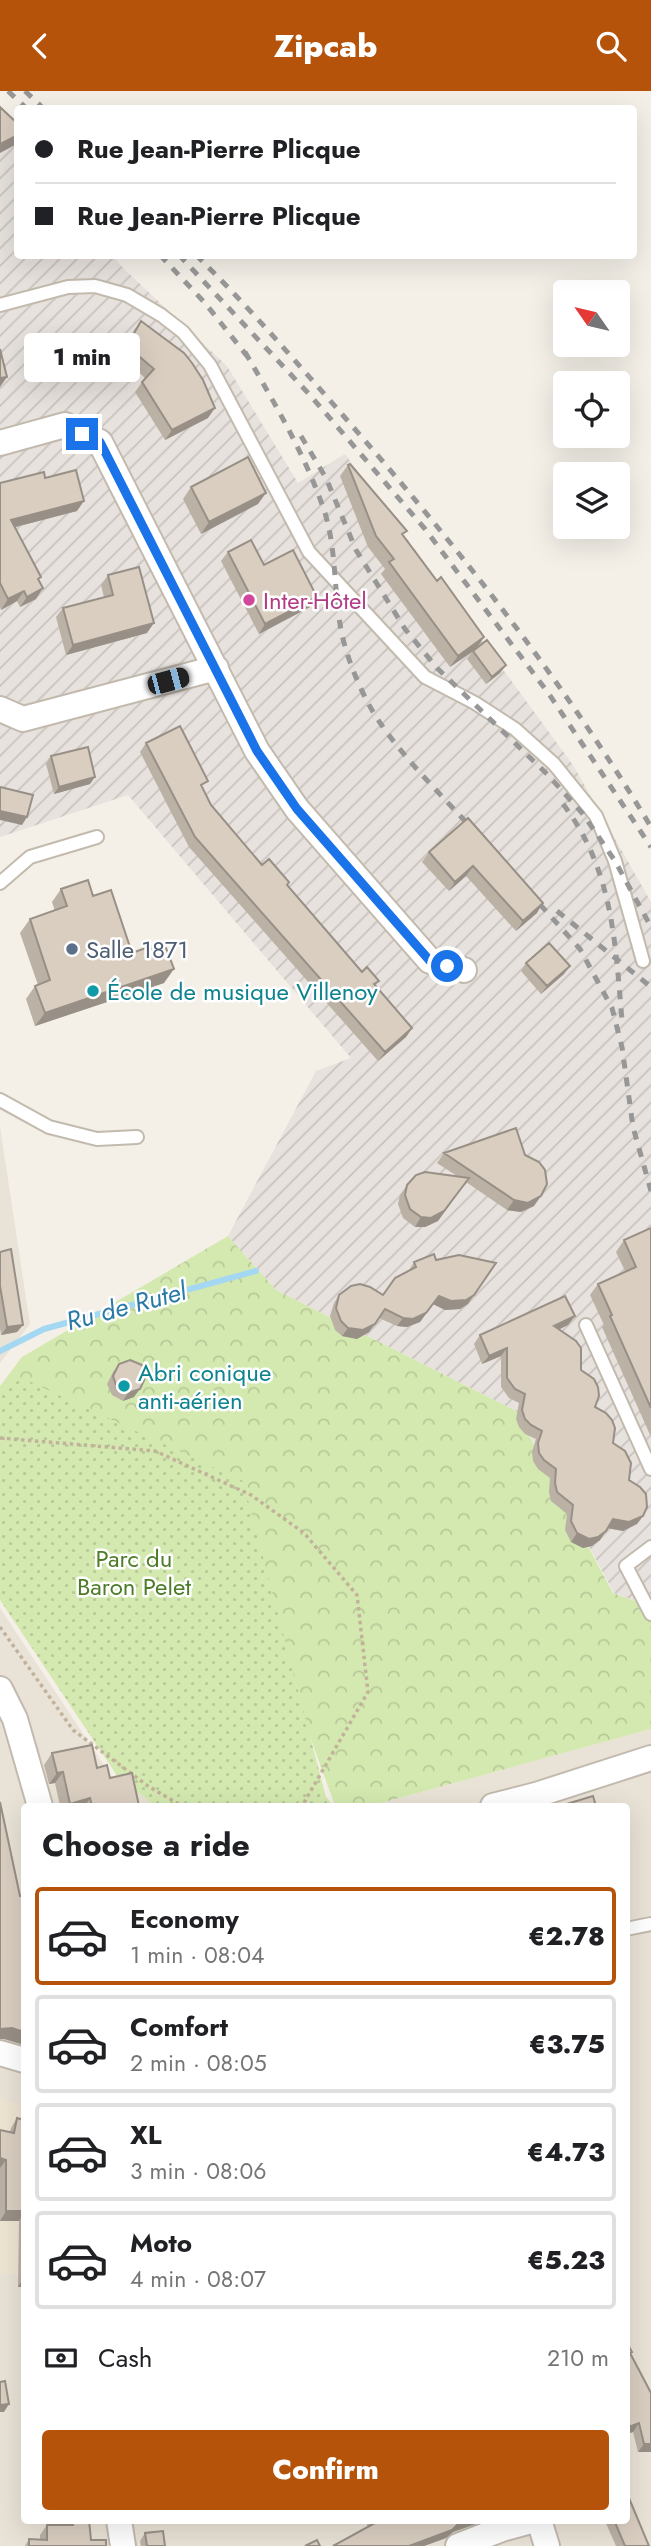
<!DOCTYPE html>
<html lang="en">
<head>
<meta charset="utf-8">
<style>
	:root { --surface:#fff; --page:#f6f6f6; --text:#202124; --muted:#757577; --line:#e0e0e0; --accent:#b45309 }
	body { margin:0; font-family:Jost,sans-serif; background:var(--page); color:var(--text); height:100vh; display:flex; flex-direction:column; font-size:26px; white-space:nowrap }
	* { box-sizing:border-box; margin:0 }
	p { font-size:23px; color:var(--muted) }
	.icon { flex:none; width:38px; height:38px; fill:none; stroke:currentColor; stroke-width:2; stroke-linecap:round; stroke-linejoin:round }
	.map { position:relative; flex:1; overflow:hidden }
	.details { position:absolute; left:21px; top:1712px; width:609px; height:721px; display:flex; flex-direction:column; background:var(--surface); border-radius:7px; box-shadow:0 7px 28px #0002 }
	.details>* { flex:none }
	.guide { position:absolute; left:14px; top:14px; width:623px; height:154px; border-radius:7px; box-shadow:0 7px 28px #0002; display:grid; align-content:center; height:154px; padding:0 21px; background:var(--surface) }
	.needle { width:46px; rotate:304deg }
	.tools { position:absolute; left:553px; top:189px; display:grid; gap:14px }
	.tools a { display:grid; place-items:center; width:77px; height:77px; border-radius:7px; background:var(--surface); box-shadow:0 7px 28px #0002; font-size:35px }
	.end { position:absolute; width:32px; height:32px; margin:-16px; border:9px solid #1a73e8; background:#fff; box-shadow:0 0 0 4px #fff }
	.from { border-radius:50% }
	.bubble { position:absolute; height:49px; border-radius:7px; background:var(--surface); box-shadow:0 7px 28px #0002; font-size:23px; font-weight:800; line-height:49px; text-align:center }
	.car { position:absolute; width:21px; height:42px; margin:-21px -10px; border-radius:9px; box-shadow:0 0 5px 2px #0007; background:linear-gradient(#222 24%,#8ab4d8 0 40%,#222 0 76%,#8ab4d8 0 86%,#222 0) }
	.guide b { display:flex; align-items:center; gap:24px; height:66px; font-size:26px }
	.guide b+b { border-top:2px solid var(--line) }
	.guide i { width:18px; height:18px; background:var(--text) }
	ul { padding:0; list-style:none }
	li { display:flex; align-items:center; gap:21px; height:98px; margin:0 14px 10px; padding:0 7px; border:4px solid var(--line); border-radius:7px }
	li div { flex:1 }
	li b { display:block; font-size:26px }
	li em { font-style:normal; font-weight:800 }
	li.current { border-color:var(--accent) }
	li>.icon { width:63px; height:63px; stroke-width:1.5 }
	h2 { padding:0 21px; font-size:32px; line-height:84px }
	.pay { display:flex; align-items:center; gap:18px; height:77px; padding:0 21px; font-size:26px }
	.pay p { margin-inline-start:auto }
	.button { display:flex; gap:14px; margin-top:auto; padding:14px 21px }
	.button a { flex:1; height:80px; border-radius:7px; background:var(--accent); color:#fff; font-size:28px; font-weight:800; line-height:80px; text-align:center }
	header { display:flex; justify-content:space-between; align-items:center; height:91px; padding:0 21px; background:var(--accent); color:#fff; font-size:32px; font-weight:800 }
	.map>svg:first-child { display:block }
	.residential { fill:#e9e2d6 }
	.industrial { fill:url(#industrial-furrows) }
	.education { fill:#eee4d2 }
	.forest { fill:url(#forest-crowns) }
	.park { fill:url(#park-dots) }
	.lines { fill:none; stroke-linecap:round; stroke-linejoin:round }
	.stream { stroke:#a4d7f2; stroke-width:6 }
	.service-casing { stroke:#c3baae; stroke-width:16 }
	.minor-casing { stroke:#c3baae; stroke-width:28 }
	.path { stroke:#c2b29b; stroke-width:3.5; stroke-dasharray:3.5 3.5; stroke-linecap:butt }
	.service { stroke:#fff; stroke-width:12 }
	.minor { stroke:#fff; stroke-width:24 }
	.rail { stroke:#979797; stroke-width:5; stroke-dasharray:9 9; stroke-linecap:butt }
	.wall { fill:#bbb1a5 }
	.shaded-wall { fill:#989086 }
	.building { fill:#d9cec0; stroke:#989086; stroke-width:2 }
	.route { stroke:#1a73e8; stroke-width:9 }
	.hotel-dot { fill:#d1479c; stroke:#fff; stroke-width:2.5 }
	.service-dot { fill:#5c6f8a; stroke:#fff; stroke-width:2.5 }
	.culture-dot { fill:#0f9aa8; stroke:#fff; stroke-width:2.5 }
	.labels { text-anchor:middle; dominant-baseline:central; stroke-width:5; stroke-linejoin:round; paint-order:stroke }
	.hotel-label { font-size:24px; fill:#b23c85; stroke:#fff; text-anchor:start }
	.service-label { font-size:24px; fill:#4e5e75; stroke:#fff; text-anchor:start }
	.culture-label { font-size:24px; fill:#0d838f; stroke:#fff; text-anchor:start }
	.park-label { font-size:24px; fill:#4d7c28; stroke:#fff }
	.water-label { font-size:26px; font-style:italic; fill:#2a7aa6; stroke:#fff }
</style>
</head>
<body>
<header><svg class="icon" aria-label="back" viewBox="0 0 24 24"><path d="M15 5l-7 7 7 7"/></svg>Zipcab<svg class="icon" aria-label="search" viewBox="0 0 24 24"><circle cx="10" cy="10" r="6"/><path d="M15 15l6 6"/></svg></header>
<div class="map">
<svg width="651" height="2455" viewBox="0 0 651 2455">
	<defs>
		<pattern id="industrial-furrows" width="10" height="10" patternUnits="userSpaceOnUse" patternTransform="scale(1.75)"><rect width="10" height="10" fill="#e7e2dd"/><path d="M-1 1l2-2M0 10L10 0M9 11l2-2" fill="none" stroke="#c8c3be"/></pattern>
		<pattern id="forest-crowns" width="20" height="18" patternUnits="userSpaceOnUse" patternTransform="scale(1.75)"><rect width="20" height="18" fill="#d4e9b0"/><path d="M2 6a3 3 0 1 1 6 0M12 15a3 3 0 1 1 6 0" fill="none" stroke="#b8c998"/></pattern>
		<pattern id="park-dots" width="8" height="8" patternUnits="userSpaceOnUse" patternTransform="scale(1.75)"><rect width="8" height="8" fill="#d4e9b0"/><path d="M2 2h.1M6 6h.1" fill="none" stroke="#b8c998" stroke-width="1.8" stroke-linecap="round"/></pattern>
	</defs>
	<rect width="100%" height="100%" fill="#f4f0e8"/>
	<path class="residential" d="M0,1036L30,1233L0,1272Z
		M0,1517L115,1691L278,1715H24V2429H626V1715H370L651,1638V2455H0Z"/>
	<path class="industrial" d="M0,25L17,42L18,164L113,165L123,177L227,275L298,392L345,363L573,674L651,811V1516L614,1502L516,1320L276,1199L228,1145L316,980L351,967L128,704L0,746Z"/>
	<path class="education" d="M0,2008L24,2014V2184L0,2182Z"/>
	<path class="forest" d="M228,1145L276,1199L516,1320L613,1502L651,1516V1638L370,1715H335L228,1417L0,1397V1295L22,1266Z"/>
	<path class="park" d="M24,1288L243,1390L326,1706L334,1715H155L116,1683L0,1509V1296Z"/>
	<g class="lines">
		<path class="stream" d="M0,1260L44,1238L256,1180"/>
		<g class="service-casing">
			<path id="service" d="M0,214L68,196L95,195L127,204L161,224L183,241L210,274L309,461L425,586L475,612L515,638L554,673L596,725L615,770L643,870
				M0,792L30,766L97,746
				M0,1009L49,1036L97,1048L137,1046
				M586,1234L651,1378
				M651,1456L626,1475L651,1523
				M626,1838L651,1833"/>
		</g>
		<g class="minor-casing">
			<path id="minor" d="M0,352L65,334L100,351L257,660L297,718L430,870L464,879
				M0,618L23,628L216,577
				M0,1598L15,1628L40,1715
				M493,1715L536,1704L651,1667
				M0,1962L24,1969
				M119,2429L123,2455
				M539,2429L547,2455
				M458,2455L502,2438L535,2429"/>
		</g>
		<path class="path" d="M0,1347L155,1360L251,1404L304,1442L357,1504L368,1601L302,1715
			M0,1536L73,1639L148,1695L182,1715"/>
		<use href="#service" class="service"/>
		<use href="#minor" class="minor"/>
		<path class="rail" d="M8,0L27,18
			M25,0L44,18
			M160,164L205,212L251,270
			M179,164L310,304L425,438L549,603L651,756
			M196,164C249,216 298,273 347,329C458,456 564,591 651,736
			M245,261C275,313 306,365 325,422C336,458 334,497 340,533C344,559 356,589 368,612C393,658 441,703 476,742
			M301,345L326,387L356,459L405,538L437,577L547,683L583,723L615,770L651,836
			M563,713C613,779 615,850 622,929
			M528,800L580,858L612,917L622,956L633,1036L651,1100
			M557,820L651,896"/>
	</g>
	<path class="wall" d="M141,230L208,327L165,349L135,301L145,287L121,265L134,239Z
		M348,374L437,490L484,546L477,557L506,574L500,582L486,593L467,568L472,561L450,576L381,483L385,478L368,456L340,385Z
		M45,387L77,420L15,436L41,486L39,489L36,508L20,516L17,510L1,519L0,516V392Z
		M191,396L258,413L201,443L183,408Z
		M228,461L264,474L310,516L259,543L221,470Z
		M108,484L147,542L66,564L56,526L63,517L104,506L101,494Z
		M146,652L203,697L211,714L262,774L289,791L287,794L362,881L379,890L375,895L412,937L406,946L378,970L189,756L140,661Z
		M51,665L90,693L54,703L46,673Z
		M468,727L537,822L516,840L466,785L449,800L422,771L429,761Z
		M61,798L93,805L132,862L164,892L35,935L26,908L35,895L38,894L20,842L30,828L55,820L52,811Z
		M526,872L564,883L541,903L521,880Z
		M444,1062L534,1115L521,1121L507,1119L466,1091L438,1130L425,1136H415L403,1127L398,1113L400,1104L407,1094L457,1085L437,1072Z
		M651,1137V1346L602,1236L604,1234L590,1204L598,1193L625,1180L616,1161L624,1149Z
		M0,1161L23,1234L17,1241L1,1244L0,1237Z
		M436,1169L468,1213L460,1218L445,1219L433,1213L420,1231L407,1236L397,1235L379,1227L369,1241L357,1248L342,1245L335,1239L330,1225L334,1212L339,1204H383L408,1181L414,1171Z
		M575,1225L568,1234L559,1238L581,1279L595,1316L613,1352L643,1425L637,1433L623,1440L608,1437L600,1449L592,1455L583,1457L571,1451L565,1439L567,1423L551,1410L549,1401L550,1387L538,1378L533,1370L532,1361L536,1348L525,1343L519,1336L516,1328L519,1312L509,1307L501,1296V1265L482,1273L474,1253L480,1244Z
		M119,1273L134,1306L123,1310L112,1304L107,1293L113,1281Z
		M52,1662L97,1677L110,1687L139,1715H60L55,1692L49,1693L44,1674Z
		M17,2027L24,2029V2196H18L19,2130H0V2039L10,2041L11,2037Z
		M24,2246V2269L21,2251Z
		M626,2250L632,2261L631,2263L651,2361H638L633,2341L626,2343Z
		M65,2429H89L91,2449L106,2455H25L29,2448L40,2449V2444L47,2434H65Z
		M365,2429H487L453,2441L446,2447L424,2455H333L368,2436Z
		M604,2429H626L649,2455H616L605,2430Z
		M145,2442L165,2455H141L140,2450Z"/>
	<path class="shaded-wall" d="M18,44V50L15,54L0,62V53Z
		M7,286L0,296V287Z
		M215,317L208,327L165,349L172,339Z
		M266,402L258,413L201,443L209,431Z
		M84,410L77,420L4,439L11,429Z
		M43,497L36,508L20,516L27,506Z
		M24,500L17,510L1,519L8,508Z
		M317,506L310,516L259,543L265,533Z
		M154,532L147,542L66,564L73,554Z
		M484,546L476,558L450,576L458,565Z
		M506,574L500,582L486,593L492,586Z
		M95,686L90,693L54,703L59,696Z
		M0,720L27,726L22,734L0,729Z
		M473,775L466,785L449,800L455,791Z
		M543,812L537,822L516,840L523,830Z
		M570,875L564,883L541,903L547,895Z
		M174,878L164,892L35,935L45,922Z
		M412,937L406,946L378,970L385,961Z
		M469,1087L438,1130L425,1136H415L421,1126Z
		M541,1105L534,1115L521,1121L507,1119L514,1109Z
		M474,1204L468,1213L460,1218L445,1219L433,1213L420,1231L407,1236L397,1235L403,1227L439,1205Z
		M575,1225L568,1234L548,1244L554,1235Z
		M375,1233L369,1241L357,1248L342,1245L348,1237Z
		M23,1234L17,1241L1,1244L7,1236Z
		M507,1257L501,1265L482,1273L489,1265Z
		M140,1298L134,1306L123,1310L128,1302Z
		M643,1425L637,1433L623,1440L607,1437L613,1428Z
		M606,1440L600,1449L592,1455L583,1457L571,1451L577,1442Z
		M63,1681L55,1692L49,1693L57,1682Z
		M90,1707L85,1715H68L70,1713Z
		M12,1937L24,1941V1954L4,1948H0V1938Z
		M0,2067L6,2069L0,2077Z
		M6,2120H24V2122L19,2130H0Z
		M24,2186V2196H18Z
		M9,2313L4,2321H0V2314Z
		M639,2332L633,2341L626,2343V2337Z
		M644,2353H651V2361H638Z
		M470,2429H487L453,2441L446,2447L424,2455H409Z"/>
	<path class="building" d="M0,16L18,33V44L0,53Z
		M141,230L184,262L192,272L203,289L215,317L172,339L142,291L154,278L127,255Z
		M0,258L7,286L0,287Z
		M248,366L266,402L209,431L191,396Z
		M350,373L407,440L402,443L437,490L441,486L484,546L458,565L389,471L394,468L376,445L348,374Z
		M76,379L84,410L11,429L41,486L38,488L43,497L27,506L24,500L8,508L0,492V392L44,381L45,387Z
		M251,449L264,474L293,459L317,506L265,533L228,461Z
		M139,476L154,532L73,554L63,517L113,504L108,484Z
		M487,549L506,574L492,586L473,560Z
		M180,635L208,690L201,694L211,714L262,774L269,768L289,791L287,794L362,881L367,876L379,890L374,893L412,937L385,961L195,746L146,652Z
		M88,656L95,686L59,696L51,665Z
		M0,696L33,704L27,726L0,720Z
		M468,727L543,812L523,830L473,775L455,791L429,761Z
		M88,789L93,805L111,799L132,862L151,855L154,862L166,857L174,878L45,922L35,895L50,889L30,828L67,815L61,798Z
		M549,852L570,875L547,895L526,872Z
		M516,1037L525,1064L539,1071L545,1079L547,1093L541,1105L528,1112L514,1109L444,1062Z
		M425,1081L469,1087L444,1120L431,1127L421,1126L410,1118L405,1104L407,1094L416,1084Z
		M651,1137V1317L610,1225L612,1224L598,1193L636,1176L624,1149Z
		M11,1158L23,1234L7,1236L0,1195V1161Z
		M434,1163L436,1169L459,1164L496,1172L474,1204L466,1209L451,1210L439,1205L426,1222L413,1228L403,1227L385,1218L375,1233L363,1239L348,1237L341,1230L336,1217L339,1204L351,1195L360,1193L370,1196L383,1204L395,1187L416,1176L414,1171Z
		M565,1205L575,1225L554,1235L576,1250L581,1257V1279L594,1288L598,1296L599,1305L595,1316L606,1322L612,1329L615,1337L613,1352L625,1360L631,1372L629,1389L640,1396L646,1403L647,1416L643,1425L629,1431L613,1428L606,1440L598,1446L589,1448L577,1442L571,1430L573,1414L557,1401L555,1392L556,1378L544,1369L539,1362L538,1352L542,1340L531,1334L525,1328L522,1319L525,1303L515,1298L507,1287V1257L489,1265L480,1244Z
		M130,1269L142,1274L146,1285L140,1298L128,1302L117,1297L113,1285L119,1273Z
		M92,1654L97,1677L107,1674L110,1687L132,1682L139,1715H92L90,1707L70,1713L63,1681L57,1682L52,1662Z
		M593,1705L596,1715H560Z
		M0,1711L20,1805L24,1804V1941L12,1937L0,1938Z
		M17,2027L24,2029V2120H6V2069L0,2067V2039L14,2042Z
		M626,2250L632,2261L630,2262L651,2302V2353H644L639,2332L626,2337Z
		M5,2290L9,2313L0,2314V2291Z
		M626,2400L649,2455H625L614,2429H626Z
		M72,2429H89L91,2449H106V2455H29V2448L47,2449V2434H73Z
		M374,2429H470L458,2433L452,2439L409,2455H333L375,2432Z
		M163,2440L165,2455H147L145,2442Z
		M317,2449L320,2455H305Z"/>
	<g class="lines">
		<path class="route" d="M82,343L100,351L257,660L297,718L430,870L447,875"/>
	</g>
	<circle class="hotel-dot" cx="249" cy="509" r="7"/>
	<circle class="service-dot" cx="72" cy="858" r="7"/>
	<g class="culture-dot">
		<circle cx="93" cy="900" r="7"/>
		<circle cx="124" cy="1295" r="7"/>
	</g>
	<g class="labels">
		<g class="hotel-label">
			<text x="263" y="509">Inter-Hôtel</text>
		</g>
		<g class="service-label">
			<text x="86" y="858">Salle 1871</text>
		</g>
		<g class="culture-label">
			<text x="107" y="900">École de musique Villenoy</text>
			<text x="138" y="1281">Abri conique<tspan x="138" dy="28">anti-aérien</tspan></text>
		</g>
		<g class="park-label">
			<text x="134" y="1467">Parc du<tspan x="134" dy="28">Baron Pelet</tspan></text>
		</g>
		<g class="water-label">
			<text transform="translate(126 1215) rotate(-15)">Ru de Rutel</text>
		</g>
	</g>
</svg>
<div class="tools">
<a><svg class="needle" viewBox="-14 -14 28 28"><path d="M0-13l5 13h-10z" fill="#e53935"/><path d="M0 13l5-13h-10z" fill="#757577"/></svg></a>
<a><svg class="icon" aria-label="locate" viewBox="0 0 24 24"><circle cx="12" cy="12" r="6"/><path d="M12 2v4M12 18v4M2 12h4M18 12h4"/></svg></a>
<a><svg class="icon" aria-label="layers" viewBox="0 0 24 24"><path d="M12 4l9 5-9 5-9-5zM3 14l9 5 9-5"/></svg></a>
</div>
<i class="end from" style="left:447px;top:875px"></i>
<i class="end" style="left:82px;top:343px"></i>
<div class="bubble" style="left:24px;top:242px;width:116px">1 min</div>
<i class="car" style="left:168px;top:590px;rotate:75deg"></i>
<div class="guide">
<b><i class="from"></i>Rue Jean-Pierre Plicque</b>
<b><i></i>Rue Jean-Pierre Plicque</b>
</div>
<section class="details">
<h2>Choose a ride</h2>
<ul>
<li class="current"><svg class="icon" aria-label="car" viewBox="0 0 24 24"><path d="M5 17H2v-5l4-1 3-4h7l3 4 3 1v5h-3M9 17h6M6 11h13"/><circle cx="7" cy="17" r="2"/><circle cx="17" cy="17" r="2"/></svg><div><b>Economy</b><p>1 min · 08:04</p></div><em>€2.78</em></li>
<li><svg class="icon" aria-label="car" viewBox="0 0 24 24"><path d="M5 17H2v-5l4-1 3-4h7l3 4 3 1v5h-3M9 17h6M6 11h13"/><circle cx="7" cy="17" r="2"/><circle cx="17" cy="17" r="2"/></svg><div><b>Comfort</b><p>2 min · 08:05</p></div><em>€3.75</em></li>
<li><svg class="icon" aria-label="car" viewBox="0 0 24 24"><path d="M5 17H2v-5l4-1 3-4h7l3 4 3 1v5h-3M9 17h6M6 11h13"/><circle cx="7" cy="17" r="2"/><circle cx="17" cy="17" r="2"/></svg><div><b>XL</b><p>3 min · 08:06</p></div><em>€4.73</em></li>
<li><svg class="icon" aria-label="car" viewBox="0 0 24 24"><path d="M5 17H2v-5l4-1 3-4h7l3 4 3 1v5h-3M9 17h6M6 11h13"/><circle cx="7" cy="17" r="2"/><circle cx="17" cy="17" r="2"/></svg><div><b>Moto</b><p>4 min · 08:07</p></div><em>€5.23</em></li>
</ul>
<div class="pay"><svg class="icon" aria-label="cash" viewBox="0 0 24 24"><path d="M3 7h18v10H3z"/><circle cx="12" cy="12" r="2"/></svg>Cash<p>210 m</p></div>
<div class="button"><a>Confirm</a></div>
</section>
</div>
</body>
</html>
